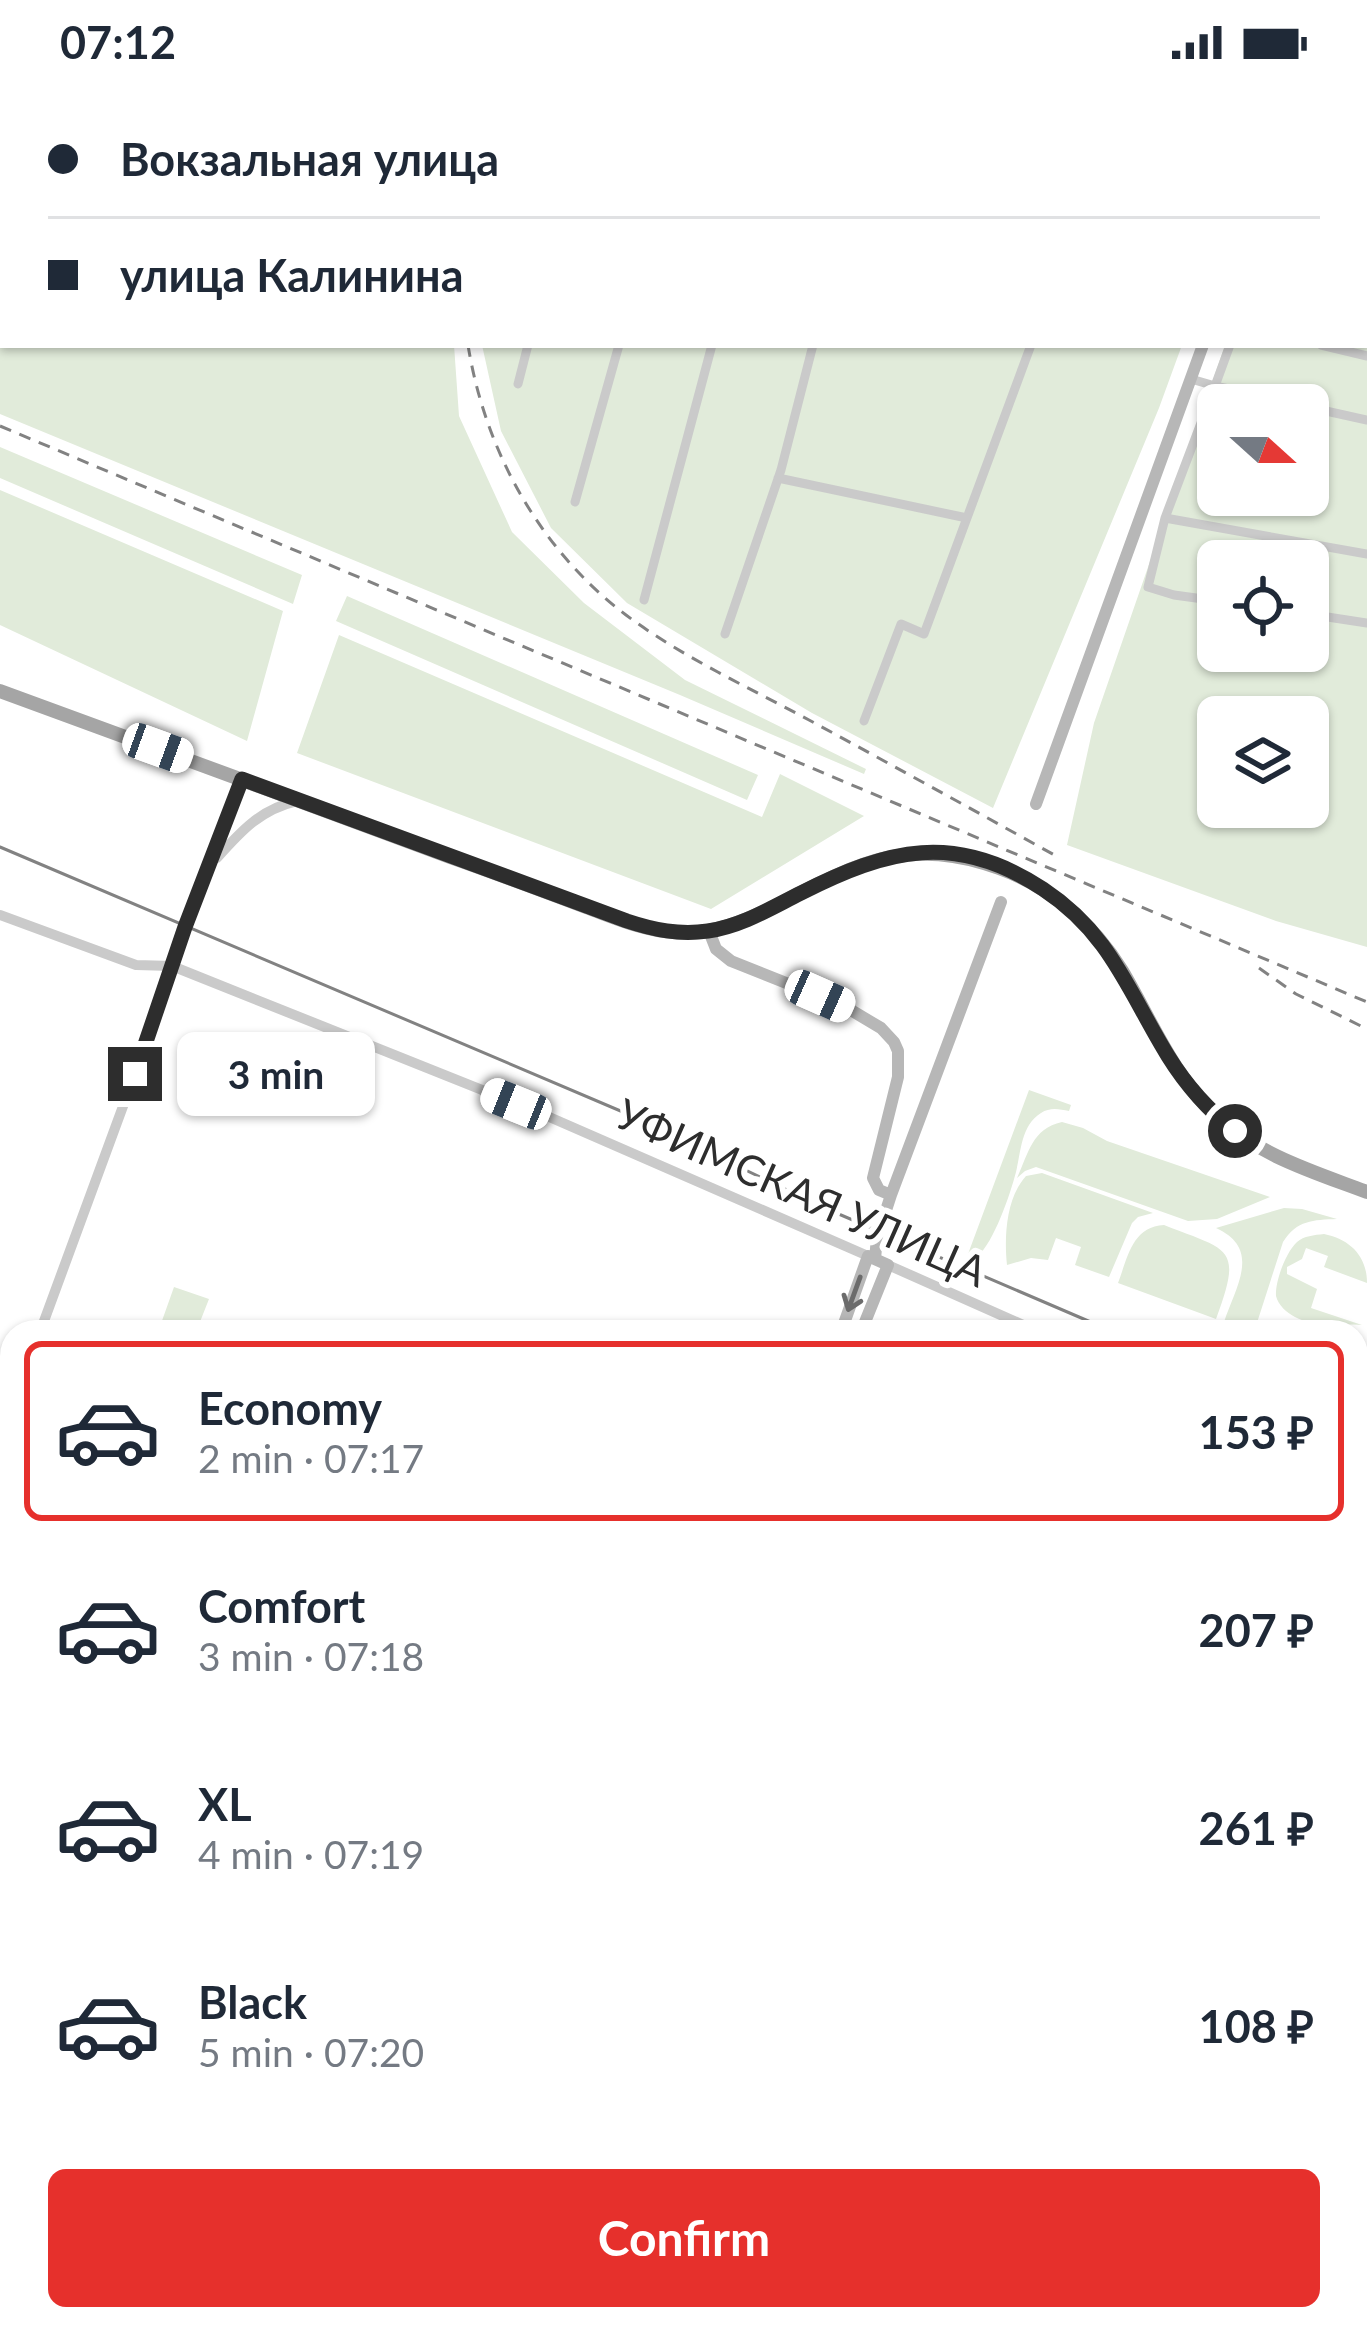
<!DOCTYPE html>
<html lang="en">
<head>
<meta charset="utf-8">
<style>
	:root { --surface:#fff; --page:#f6f6f7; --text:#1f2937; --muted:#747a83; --line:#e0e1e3; --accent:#e6302c }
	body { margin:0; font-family:Lato,sans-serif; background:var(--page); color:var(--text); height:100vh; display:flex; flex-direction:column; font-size:45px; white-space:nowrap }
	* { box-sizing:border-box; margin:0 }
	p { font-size:39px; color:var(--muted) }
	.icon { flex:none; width:66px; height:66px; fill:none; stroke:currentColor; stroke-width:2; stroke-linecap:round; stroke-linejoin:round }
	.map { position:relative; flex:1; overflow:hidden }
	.sheet { position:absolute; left:0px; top:1236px; width:1368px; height:1011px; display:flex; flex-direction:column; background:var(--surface); border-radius:36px 36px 0 0; box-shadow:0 3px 9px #0004 }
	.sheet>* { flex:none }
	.guide { position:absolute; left:0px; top:0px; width:1368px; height:264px; box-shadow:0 3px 9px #0004; display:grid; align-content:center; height:264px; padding:0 48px; background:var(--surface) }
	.needle { width:78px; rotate:111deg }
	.buttons { position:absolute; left:1197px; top:300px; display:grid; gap:24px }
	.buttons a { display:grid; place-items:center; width:132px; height:132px; border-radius:18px; background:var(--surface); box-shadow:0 3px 9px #0004; font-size:60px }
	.end { position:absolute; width:54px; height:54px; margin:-27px; border:15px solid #2d2d2d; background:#fff; box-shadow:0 0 0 6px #fff }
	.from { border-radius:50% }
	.bubble { position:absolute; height:84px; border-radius:18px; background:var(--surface); box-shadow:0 3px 9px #0004; font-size:39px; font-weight:700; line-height:84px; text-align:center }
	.car { position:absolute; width:36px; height:72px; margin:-36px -18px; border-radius:15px; box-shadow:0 0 9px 3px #0007; background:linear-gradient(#fff 24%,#345 0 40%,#fff 0 76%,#345 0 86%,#fff 0) }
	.guide b { display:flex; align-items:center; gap:42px; height:114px; font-size:45px }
	.guide b+b { border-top:3px solid var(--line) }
	.guide i { width:30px; height:30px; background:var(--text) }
	ul { padding:21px 0 0; list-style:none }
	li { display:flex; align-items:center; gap:36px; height:180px; margin:0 24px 18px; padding:0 24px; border:6px solid transparent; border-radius:18px }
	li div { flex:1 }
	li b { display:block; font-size:45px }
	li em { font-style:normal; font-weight:700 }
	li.active { border-color:var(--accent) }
	li>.icon { width:108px; height:108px; stroke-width:1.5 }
	.action { display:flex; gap:24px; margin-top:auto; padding:24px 48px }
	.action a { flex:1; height:138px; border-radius:18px; background:var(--accent); color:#fff; font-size:48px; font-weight:700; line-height:138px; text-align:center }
	.status { display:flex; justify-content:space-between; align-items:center; height:84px; padding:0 60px; background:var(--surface); direction:ltr }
	.status svg { height:33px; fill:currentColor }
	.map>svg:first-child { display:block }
	.green { fill:#e1ebda; fill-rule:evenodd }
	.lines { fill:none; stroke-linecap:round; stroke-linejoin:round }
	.minor { stroke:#cacaca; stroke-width:9 }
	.tertiary { stroke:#cacaca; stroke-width:10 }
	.secondary { stroke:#b7b7b7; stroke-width:12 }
	.primary { stroke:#a5a5a5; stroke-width:14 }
	.tram { stroke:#828282; stroke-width:3 }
	.rail { stroke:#828282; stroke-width:3; stroke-dasharray:12 9; stroke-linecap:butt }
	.oneway { stroke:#6b6b6b }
	.route { stroke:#2d2d2d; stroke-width:15 }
	.labels { text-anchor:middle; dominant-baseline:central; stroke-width:12; stroke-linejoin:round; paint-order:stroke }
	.street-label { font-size:42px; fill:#2d2d2d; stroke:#fff }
</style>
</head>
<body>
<div class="status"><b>07:12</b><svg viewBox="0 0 49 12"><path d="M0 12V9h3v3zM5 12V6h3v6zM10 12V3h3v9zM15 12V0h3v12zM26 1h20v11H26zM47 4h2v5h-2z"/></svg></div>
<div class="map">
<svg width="1367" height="2245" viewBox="0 0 1367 2245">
	<rect width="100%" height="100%" fill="#fff"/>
	<path class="green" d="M0,0H453V3H3V261H454L459,332L512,448L584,519L685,596L866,685L864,690L680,611L0,330Z
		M1365,160L1367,161V863L1276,837L1067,761L1094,639L1225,261H1365ZM1218,321H1308V411H1218ZM1218,477H1308V567H1218ZM1218,633H1308V723H1218Z
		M482,261H1182L1159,324L993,724L812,629L627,519L551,444L501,347Z
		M0,363L302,491L293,520L0,394Z
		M0,406L283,527L247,657L0,541Z
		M347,512L758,691L747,716L336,537Z
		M339,551L762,733L780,690L864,732L711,825L297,669Z
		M1029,1006L1071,1021L1069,1027C1059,1025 1050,1023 1041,1029C1021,1041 1021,1068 1016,1088C1010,1111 994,1158 977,1173L968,1170Z
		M1062,1038L1083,1044L1107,1057L1270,1113L1217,1135L1188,1137L1036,1083L1025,1087L1017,1094C1029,1068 1032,1045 1062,1038Z
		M1042,1089L1153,1129L1138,1133L1132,1139L1109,1193L1075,1181L1081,1163L1056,1154L1048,1176L1031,1174L1007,1181C1004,1153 1006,1114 1026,1092Z
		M1284,1124L1302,1125L1337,1135C1313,1136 1297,1136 1283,1158L1254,1248L1224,1238C1236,1202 1262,1165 1216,1144Z
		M1164,1141C1230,1167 1243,1162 1216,1235L1118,1199C1128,1173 1132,1143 1164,1141Z
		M1324,1150C1349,1155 1367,1171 1367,1199L1324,1183L1328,1172L1306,1164L1302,1175L1287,1183V1190L1317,1205L1311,1224L1362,1241C1341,1240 1314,1243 1295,1233C1287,1229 1278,1221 1276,1212C1275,1197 1286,1168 1297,1158C1304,1152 1314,1151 1324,1150Z
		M174,1203L209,1215L196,1248H158Z
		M485,2235H630L632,2245H487Z"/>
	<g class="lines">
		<path class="minor" d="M771,0L778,3
			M1144,0L1148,3
			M593,3L594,0
			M691,3L692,0
			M1365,223L1367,224
			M1321,261L1367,272
			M1191,295L1215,302L1230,261
			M518,300L528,261
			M1308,323L1367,336
			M778,394L967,434
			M575,418L619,261
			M1165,434L1367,470
			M644,516L712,261
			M1218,517L1174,511L1148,503L1165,434L1215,302L1301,321
			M1308,530L1367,539
			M725,550L781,386L813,261
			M864,637L901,540L924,550L1031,261
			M0,1382L12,1386
			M477,2235L480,2245
			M636,2235L638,2245"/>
		<path class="tertiary" d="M217,774C241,747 261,725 297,717
			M0,831L136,881L172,882L547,1032L868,1172
			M888,1181L1039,1248
			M40,1248L147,957L185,843L241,695
			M0,1358L12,1325
			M1356,1384L1367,1389
			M0,1438L12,1442
			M1356,1846L1367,1850
			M1356,1929L1367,1899
			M1241,2245L1244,2235"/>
		<path class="secondary" d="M1297,3L1298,0
			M1036,720L1203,261
			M709,847L716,865L731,877L844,922L881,944L894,958L898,967V993L873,1094L879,1106L891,1111
			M875,1175L877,1154L891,1111L1001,818
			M841,1248L868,1172L888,1181L861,1248"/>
		<path class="primary" d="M0,607C151,662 300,717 450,773C496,789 541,806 586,823C614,833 643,846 673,848C710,852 744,838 777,821C857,780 908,751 999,784C1050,802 1094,841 1122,887C1151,936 1172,990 1215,1031C1257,1071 1314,1088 1367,1108"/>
		<path class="tram" d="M0,763L630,1031L827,1125L1114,1248
			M1356,1348L1367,1353"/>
		<path class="rail" d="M471,3V0
			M468,261C485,367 540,466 626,531C682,573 748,603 809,636C892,681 975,727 1058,773
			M0,342L1367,918
			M1259,884L1296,910L1367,945"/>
	</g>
	<defs><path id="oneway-shaft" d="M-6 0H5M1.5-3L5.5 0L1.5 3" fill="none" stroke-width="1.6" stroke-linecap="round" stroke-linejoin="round" transform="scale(3)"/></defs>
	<use class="oneway" href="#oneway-shaft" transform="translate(854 1210) rotate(110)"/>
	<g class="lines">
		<path class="route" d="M135,990L185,843L242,695L627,837C654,846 679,851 708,847C742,842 771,824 801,809C888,765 955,747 1043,805C1111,850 1128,907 1168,972C1186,1001 1208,1026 1235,1047"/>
	</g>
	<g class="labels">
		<g class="street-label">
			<text transform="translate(802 1108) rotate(24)">УФИМСКАЯ УЛИЦА</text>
		</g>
	</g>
</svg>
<div class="buttons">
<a><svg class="needle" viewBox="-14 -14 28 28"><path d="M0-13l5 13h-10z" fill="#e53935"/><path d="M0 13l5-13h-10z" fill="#747a83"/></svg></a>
<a><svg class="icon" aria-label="locate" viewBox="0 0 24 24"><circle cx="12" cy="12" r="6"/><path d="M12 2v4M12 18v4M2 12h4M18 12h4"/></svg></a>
<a><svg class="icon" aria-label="layers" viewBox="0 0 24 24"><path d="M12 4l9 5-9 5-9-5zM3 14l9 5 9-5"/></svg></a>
</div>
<i class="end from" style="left:1235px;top:1047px"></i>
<i class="end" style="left:135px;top:990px"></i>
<div class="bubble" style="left:177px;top:948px;width:198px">3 min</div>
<i class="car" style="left:158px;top:664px;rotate:110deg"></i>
<i class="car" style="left:820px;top:912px;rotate:114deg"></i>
<i class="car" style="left:516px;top:1020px;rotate:292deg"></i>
<div class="guide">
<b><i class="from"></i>Вокзальная улица</b>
<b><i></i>улица Калинина</b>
</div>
<section class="sheet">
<ul>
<li class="active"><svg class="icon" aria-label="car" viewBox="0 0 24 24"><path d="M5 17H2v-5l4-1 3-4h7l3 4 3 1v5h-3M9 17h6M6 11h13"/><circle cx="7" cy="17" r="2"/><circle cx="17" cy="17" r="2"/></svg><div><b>Economy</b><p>2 min · 07:17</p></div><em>153 ₽</em></li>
<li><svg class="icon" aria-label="car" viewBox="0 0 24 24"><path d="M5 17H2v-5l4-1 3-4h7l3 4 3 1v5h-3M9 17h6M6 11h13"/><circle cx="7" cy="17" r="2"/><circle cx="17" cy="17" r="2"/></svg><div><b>Comfort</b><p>3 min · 07:18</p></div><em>207 ₽</em></li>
<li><svg class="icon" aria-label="car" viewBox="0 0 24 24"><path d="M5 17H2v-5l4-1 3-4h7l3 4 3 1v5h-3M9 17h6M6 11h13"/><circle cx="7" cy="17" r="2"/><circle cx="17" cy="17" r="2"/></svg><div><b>XL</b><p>4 min · 07:19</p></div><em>261 ₽</em></li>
<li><svg class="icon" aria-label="car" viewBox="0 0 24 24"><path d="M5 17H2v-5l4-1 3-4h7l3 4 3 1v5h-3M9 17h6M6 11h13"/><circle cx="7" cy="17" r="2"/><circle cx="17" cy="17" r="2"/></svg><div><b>Black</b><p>5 min · 07:20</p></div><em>108 ₽</em></li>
</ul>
<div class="action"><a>Confirm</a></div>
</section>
</div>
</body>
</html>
